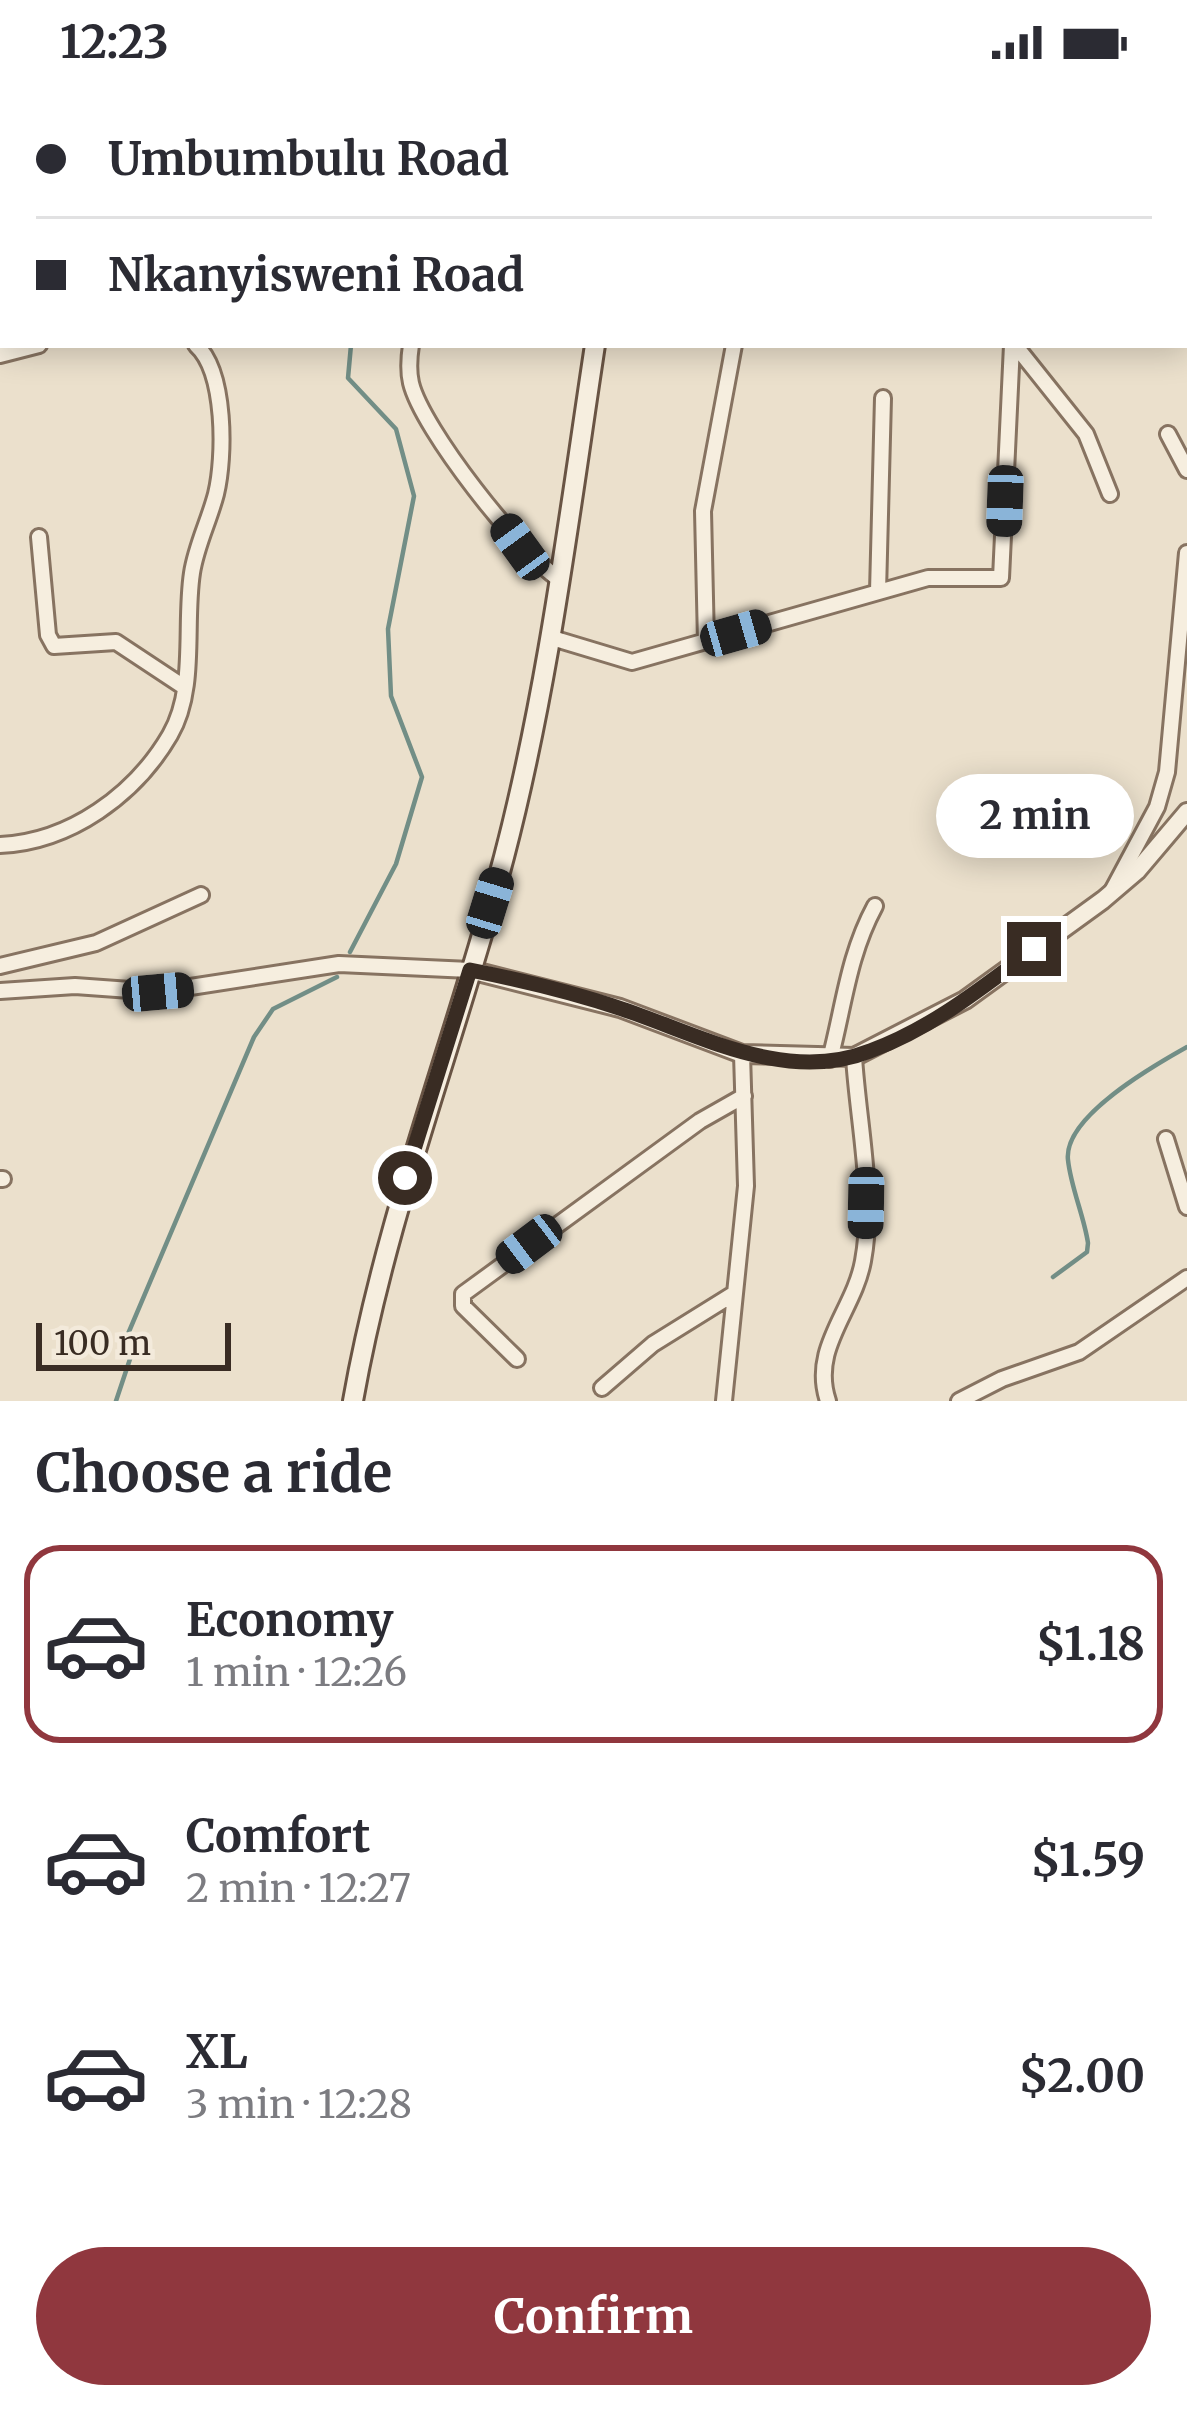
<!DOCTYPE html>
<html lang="en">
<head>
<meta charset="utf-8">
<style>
	:root { --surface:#fff; --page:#f7f7f7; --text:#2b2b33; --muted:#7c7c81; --line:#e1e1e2; --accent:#90373e }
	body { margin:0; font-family:Merriweather,serif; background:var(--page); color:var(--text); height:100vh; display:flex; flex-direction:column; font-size:45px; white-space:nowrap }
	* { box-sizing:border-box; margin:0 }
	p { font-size:39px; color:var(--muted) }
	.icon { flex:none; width:66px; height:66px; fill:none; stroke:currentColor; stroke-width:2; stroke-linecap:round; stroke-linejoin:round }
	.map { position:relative; height:1317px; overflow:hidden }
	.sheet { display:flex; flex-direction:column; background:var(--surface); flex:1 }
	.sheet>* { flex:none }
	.hud { position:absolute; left:0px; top:0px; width:1188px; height:264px; box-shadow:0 6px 30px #0003; display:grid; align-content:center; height:264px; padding:0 36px; background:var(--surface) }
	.scale { position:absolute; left:36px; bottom:30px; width:195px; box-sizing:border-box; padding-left:12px; border:6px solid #392c23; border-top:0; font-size:33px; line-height:42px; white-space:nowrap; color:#392c23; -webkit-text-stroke:9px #f3eadb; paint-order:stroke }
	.end { position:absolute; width:54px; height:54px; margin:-27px; border:15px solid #392c23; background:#fff; box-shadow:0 0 0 6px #fff }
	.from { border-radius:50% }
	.bubble { position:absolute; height:84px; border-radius:42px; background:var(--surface); box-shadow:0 6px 30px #0003; font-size:39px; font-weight:700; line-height:84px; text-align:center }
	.car { position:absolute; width:36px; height:72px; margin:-36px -18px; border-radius:15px; box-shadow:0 0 9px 3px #0007; background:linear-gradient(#222 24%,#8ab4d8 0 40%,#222 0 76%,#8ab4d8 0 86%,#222 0) }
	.hud b { display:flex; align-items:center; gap:42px; height:114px; font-size:45px }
	.hud b+b { border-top:3px solid var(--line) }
	.hud i { width:30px; height:30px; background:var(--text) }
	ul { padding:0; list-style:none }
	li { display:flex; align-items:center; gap:36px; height:198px; margin:0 24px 18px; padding:0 12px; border:6px solid transparent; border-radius:36px }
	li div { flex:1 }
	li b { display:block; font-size:45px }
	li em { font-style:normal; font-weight:700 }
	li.active { border-color:var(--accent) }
	li>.icon { width:108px; height:108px; stroke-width:1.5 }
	h2 { padding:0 36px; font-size:54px; line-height:144px }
	.cta { display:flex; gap:24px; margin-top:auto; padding:24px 36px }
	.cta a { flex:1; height:138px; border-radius:72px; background:var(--accent); color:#fff; font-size:48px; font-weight:700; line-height:138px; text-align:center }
	.status { display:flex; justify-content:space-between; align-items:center; height:84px; padding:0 60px; background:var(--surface); direction:ltr }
	.status svg { height:33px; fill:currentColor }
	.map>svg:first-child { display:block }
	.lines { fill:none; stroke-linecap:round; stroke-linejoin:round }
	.stream { stroke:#728e86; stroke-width:4.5 }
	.minor-casing { stroke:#877361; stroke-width:20 }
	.tertiary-casing { stroke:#877361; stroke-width:22 }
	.secondary-casing { stroke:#695444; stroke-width:24 }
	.minor { stroke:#f6eedf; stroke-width:14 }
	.tertiary { stroke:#f6eedf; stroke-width:16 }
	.secondary { stroke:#f6eedf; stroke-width:18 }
	.route { stroke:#392c23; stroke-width:15 }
</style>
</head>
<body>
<div class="status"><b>12:23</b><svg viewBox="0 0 49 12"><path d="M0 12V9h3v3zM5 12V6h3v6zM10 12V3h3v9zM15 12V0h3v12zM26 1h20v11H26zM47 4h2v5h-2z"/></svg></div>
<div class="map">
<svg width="1187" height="1317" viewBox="0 0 1187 1317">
	<rect width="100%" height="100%" fill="#ebe0cc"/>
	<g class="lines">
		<path class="stream" d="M325,3L326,0
			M350,868L396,780L422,693L391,612L388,545L414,412L396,345L348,294L351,261
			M1053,1193L1087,1168L1088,1159C1084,1132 1071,1104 1068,1076C1063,1033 1153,982 1187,963
			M116,1317L130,1275L122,1264L254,953L273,925L337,893"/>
		<g class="minor-casing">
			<path id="minor" d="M977,0L978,3
				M53,3L60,0
				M0,24L3,23
				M411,261C409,274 408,286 411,299C422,345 520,469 559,495
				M1015,261L1086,350L1110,410
				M0,271L39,261
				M1168,350L1187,386
				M39,453L48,551L54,562L116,558L184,603
				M878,508L883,314
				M549,553L632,578L928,494H1001L1012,261
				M706,558L703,427L734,261
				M0,761C70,758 135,711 170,651C197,605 184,541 192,489C196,462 209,437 216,410C225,373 226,288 196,261
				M1111,809L1157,723L1167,688L1187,469
				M0,882L96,859L201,811
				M0,907L75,902L158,908L339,880L470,886
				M830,975C844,922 848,872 875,822
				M1166,1055L1187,1123
				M0,1095H3
				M517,1275L463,1222V1210L700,1037L744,1012
				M602,1304L653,1260L735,1209
				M724,1317L746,1102L742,970
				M828,1317C810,1264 854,1227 863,1177C875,1112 858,1038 854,973
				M959,1317L1002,1295L1079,1268L1187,1194"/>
		</g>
		<g class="tertiary-casing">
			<path id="tertiary" d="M470,886L620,924L742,970L854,973L965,916L1103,816L1137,787L1187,728"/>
		</g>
		<g class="secondary-casing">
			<path id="secondary" d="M634,3V0
				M353,1317C386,1130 456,955 504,773C548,605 569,432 595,261"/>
		</g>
		<use href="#minor" class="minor"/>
		<use href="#tertiary" class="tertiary"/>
		<use href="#secondary" class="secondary"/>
	</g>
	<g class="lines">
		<path class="route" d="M405,1094L470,886C521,896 572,908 622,925C700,951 786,1000 870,967C931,945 983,903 1034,865"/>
	</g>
</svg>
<div class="scale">100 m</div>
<i class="end from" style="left:405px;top:1094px"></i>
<i class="end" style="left:1034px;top:865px"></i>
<div class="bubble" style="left:936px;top:690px;width:198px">2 min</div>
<i class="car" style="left:1005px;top:417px;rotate:182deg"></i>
<i class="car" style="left:520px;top:463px;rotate:324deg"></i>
<i class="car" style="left:736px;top:549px;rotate:74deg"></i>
<i class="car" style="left:490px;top:819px;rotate:17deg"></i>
<i class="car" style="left:158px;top:908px;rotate:85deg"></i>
<i class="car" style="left:866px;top:1119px;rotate:181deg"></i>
<i class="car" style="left:529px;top:1160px;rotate:233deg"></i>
<div class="hud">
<b><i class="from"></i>Umbumbulu Road</b>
<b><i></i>Nkanyisweni Road</b>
</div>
</div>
<section class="sheet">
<h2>Choose a ride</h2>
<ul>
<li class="active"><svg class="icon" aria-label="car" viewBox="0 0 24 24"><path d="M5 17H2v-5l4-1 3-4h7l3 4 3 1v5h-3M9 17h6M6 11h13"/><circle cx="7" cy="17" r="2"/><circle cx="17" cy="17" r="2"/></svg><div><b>Economy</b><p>1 min · 12:26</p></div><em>$1.18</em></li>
<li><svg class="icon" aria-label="car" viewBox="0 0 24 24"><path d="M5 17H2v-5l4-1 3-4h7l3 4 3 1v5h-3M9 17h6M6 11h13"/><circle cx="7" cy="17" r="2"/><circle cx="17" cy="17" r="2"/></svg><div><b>Comfort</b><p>2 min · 12:27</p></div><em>$1.59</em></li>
<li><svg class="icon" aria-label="car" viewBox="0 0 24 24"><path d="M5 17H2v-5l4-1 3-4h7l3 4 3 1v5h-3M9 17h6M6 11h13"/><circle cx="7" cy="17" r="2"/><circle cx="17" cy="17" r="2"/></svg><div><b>XL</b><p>3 min · 12:28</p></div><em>$2.00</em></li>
</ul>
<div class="cta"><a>Confirm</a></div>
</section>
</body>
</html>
